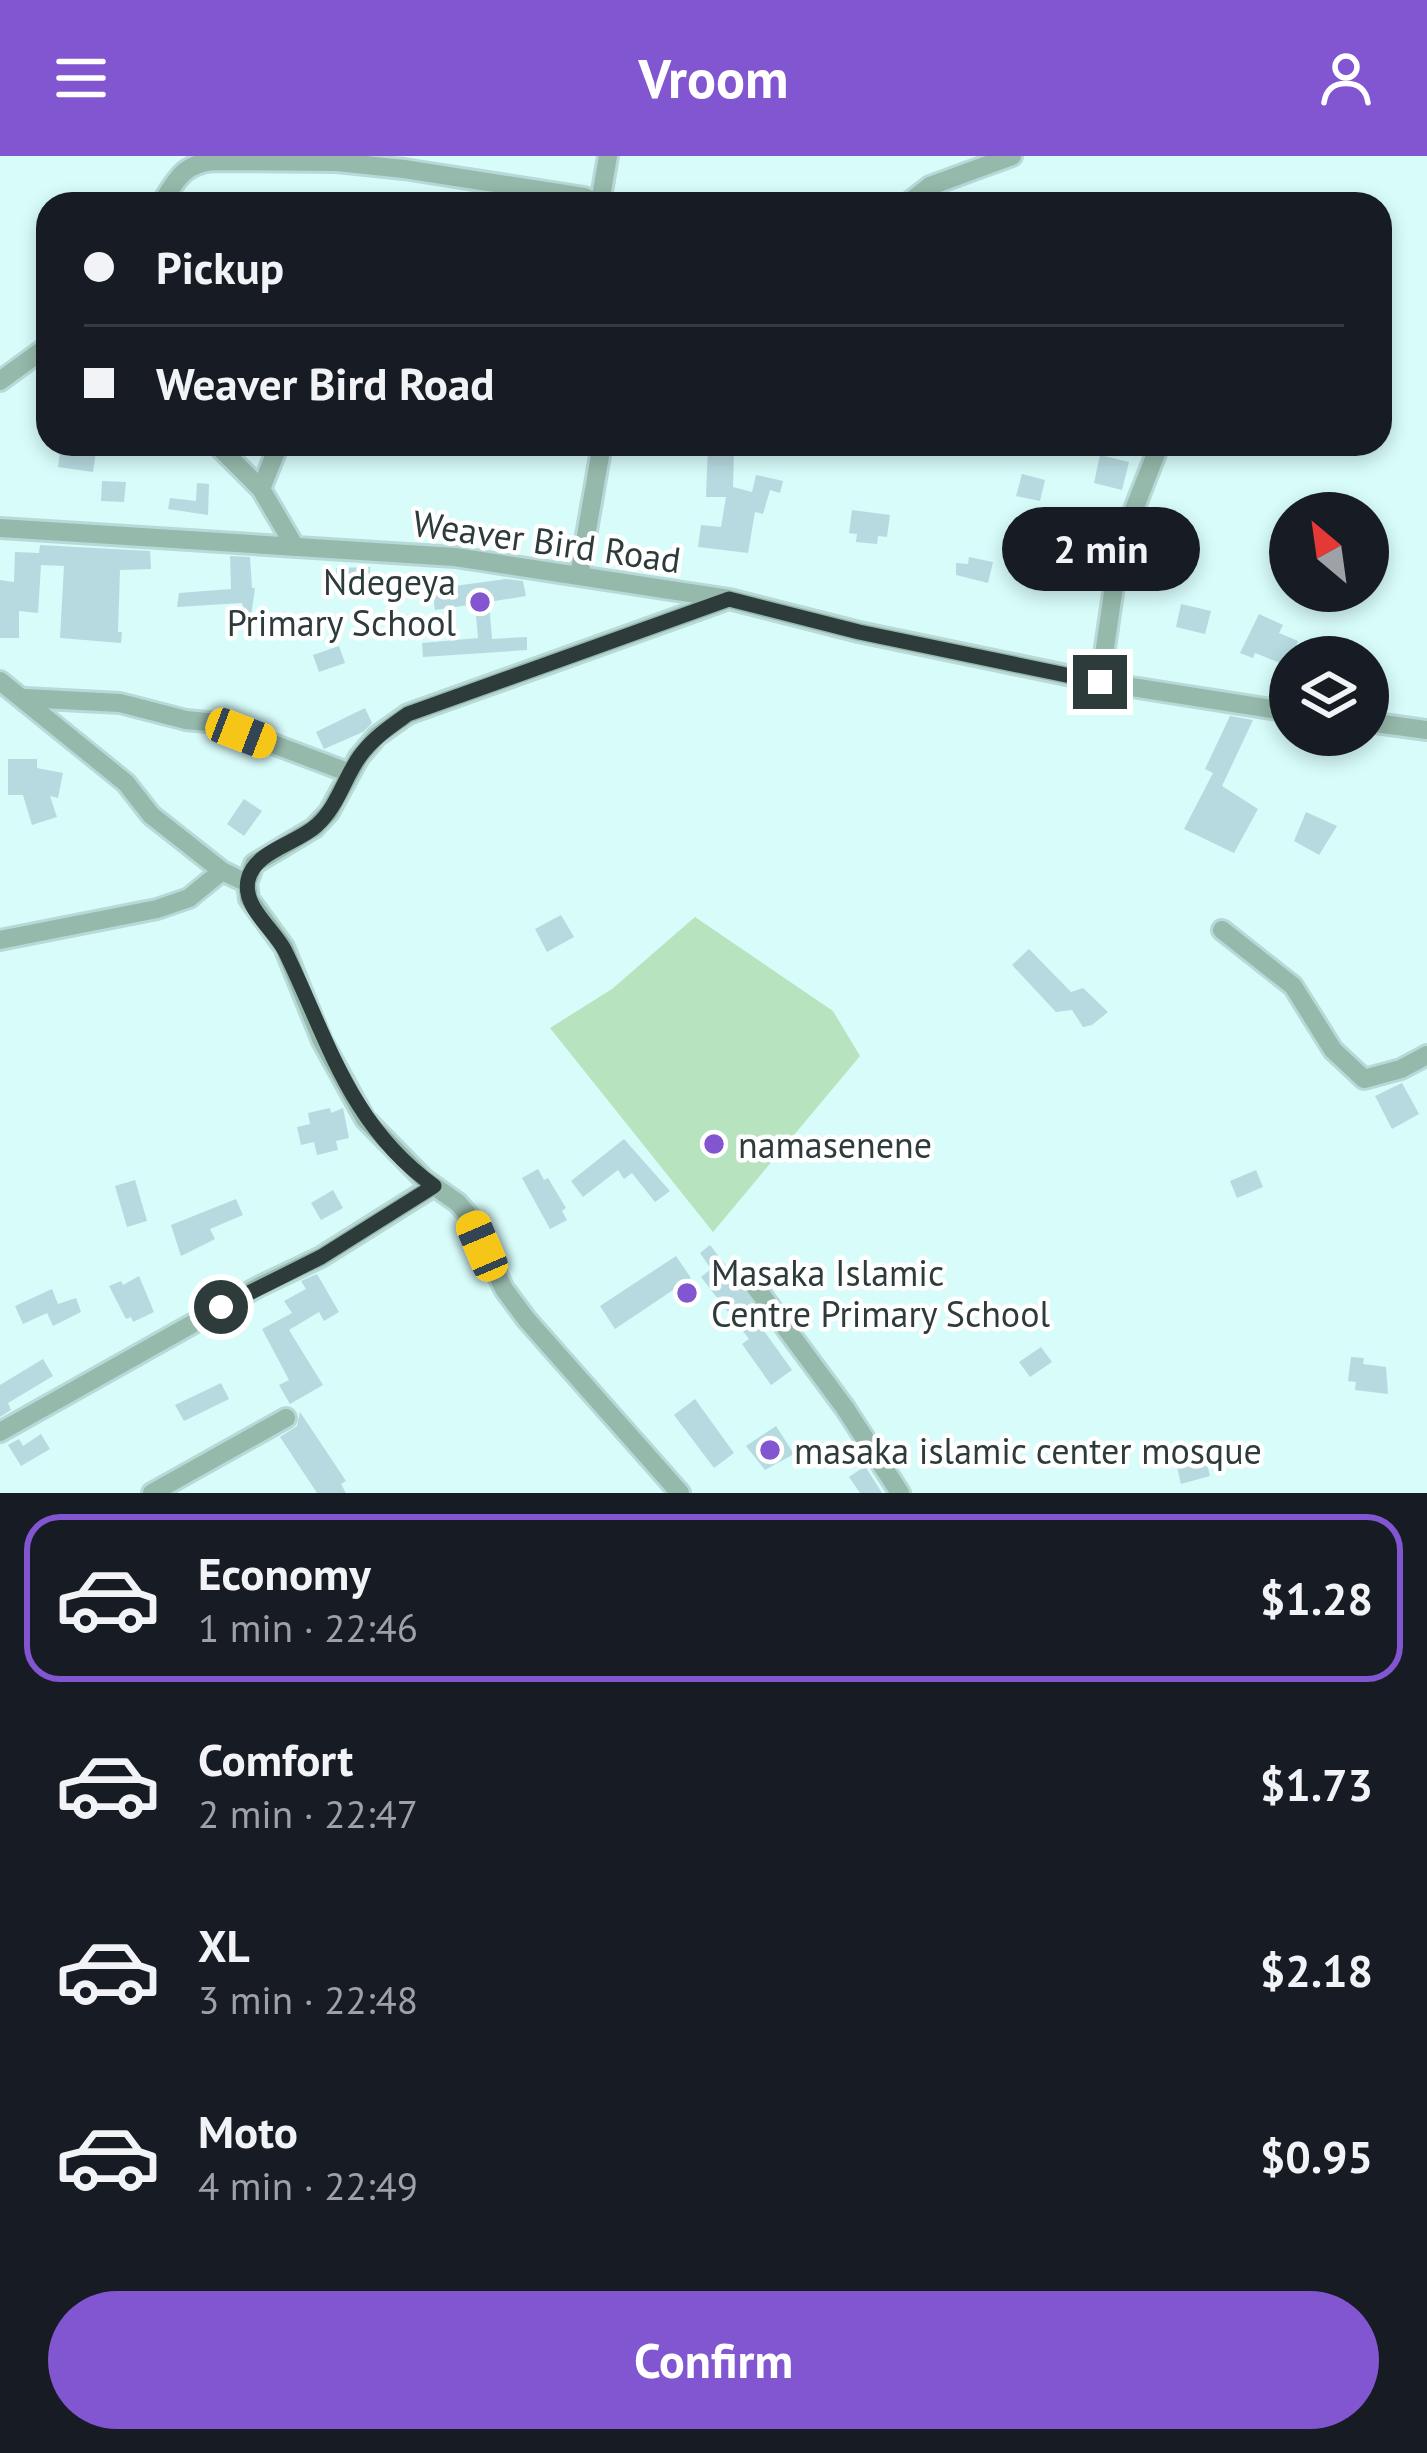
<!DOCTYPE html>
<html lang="en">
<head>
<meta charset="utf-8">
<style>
	:root { --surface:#171b24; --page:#242831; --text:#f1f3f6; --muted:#9ea1a6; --line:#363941; --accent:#8156d0 }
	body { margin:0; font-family:"PT Sans",sans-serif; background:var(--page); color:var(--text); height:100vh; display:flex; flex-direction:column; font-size:45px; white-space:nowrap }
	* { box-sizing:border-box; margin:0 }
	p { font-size:39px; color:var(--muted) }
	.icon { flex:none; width:66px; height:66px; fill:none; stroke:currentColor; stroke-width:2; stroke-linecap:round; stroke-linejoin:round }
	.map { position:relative; height:1337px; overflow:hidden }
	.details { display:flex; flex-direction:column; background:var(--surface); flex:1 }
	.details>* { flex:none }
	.hud { position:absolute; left:36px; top:36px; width:1356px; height:264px; border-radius:36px; box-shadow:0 6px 18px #0003; display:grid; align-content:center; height:264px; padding:0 48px; background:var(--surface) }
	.needle { width:78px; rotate:331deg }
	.fabs { position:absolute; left:1269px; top:336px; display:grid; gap:24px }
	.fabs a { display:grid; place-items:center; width:120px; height:120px; border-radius:50%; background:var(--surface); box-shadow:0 6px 18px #0003; font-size:60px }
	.end { position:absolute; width:54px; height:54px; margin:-27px; border:15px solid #2d3c3b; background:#fff; box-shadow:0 0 0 6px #fff }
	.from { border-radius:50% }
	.bubble { position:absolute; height:84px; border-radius:42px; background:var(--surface); box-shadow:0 6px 18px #0003; font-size:39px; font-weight:700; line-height:84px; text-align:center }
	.car { position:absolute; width:36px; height:72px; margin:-36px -18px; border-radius:15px; box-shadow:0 0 9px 3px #0007; background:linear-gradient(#f5c518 24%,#345 0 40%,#f5c518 0 76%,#345 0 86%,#f5c518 0) }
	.hud b { display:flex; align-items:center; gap:42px; height:114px; font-size:45px }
	.hud b+b { border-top:3px solid var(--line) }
	.hud i { width:30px; height:30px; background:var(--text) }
	ul { padding:21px 0 0; list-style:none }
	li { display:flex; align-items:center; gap:36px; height:168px; margin:0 24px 18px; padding:0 24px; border:6px solid transparent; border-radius:36px }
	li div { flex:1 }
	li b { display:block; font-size:45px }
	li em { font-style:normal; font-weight:700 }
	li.current { border-color:var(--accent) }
	li>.icon { width:108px; height:108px; stroke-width:1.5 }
	.button { display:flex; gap:24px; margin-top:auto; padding:24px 48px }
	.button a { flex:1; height:138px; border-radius:72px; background:var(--accent); color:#fff; font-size:48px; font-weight:700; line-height:138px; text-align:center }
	header { display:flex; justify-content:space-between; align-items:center; height:156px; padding:0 48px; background:var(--accent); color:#fff; font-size:54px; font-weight:700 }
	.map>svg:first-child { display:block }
	.green { fill:#b7e4be }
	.building { fill:#b7dae1 }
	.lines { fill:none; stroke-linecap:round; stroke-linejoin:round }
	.minor-casing { stroke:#b8d9d8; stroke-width:24 }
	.minor { stroke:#95b9ab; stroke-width:18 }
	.route { stroke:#2d3c3b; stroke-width:15 }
	.poi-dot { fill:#8156d0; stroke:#fff; stroke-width:4.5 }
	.labels { text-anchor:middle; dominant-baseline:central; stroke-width:9; stroke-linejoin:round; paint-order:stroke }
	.street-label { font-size:36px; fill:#2d3c3b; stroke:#fff }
	.poi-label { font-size:36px; fill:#2d3c3b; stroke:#fff; text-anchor:start }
</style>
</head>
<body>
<header><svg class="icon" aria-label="menu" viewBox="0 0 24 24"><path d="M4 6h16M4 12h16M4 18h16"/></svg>Vroom<svg class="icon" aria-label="person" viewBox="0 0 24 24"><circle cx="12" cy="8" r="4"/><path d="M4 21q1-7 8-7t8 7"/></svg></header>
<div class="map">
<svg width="1427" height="1337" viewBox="0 0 1427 1337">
	<rect width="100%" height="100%" fill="#d7fcfa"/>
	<path class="green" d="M695,761L833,855L860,900L713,1076L550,872L612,833Z"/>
	<path class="building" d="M61,288H97L93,316L58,311Z
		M708,289L734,290L733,331L752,336L756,319L783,325L780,337L770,334L763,358L755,356L748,397L698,391L701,369L721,371L726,341H706Z
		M1100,299L1129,306L1122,334L1094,327Z
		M1022,318L1045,324L1040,345L1016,340Z
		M102,325L126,326L124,346L101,345Z
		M197,327L209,328L208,359L168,353L170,342L196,345Z
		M852,354L890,359L887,381L878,380L877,388L856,386L857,378L849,377Z
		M40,389L150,395L151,413L120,414L118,476H122L121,487L60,482L64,410L41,409L38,457L19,455V482H0V424L14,426L15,396L39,397Z
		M230,400L250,401L252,432H255L249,475L242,447L177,451L179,437L231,433Z
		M969,401L993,406L988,427L956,419V407L968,408Z
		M370,411V427L336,428V412Z
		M506,423L523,425L526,440L489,446L492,483L527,481V494L423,501L422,487L478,482L475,448L435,454L432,433Z
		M1181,448L1211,455L1205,478L1176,471Z
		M1259,458L1283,469L1279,477L1298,485L1288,510L1255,497L1253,502L1240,497Z
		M339,490L345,507L319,516L313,499Z
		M365,552L372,567L363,576L324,593L316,576Z
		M1230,560L1253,564L1222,630L1258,653L1234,697L1184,673L1213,617L1205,613Z
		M8,603H37V612L63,617L58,642L50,640L57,661L32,669L23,639H8Z
		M244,643L262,655L244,680L227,668Z
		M1306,656L1337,670L1319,699L1294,685Z
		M561,759L574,781L547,796L535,773Z
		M1029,793L1071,836L1083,832L1108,856L1092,869L1083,871L1072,854L1056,856L1012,809Z
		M1402,927L1419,958L1392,973L1375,940Z
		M330,952L331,957L343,952L349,982L336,985L338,994L317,999L314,986L301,989L297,971L310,968L308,957Z
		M624,983L670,1035L655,1046L632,1017L624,1023L618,1014L583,1041L571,1025Z
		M538,1013L544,1024L548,1022L566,1052L562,1055L567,1064L550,1073L522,1022Z
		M1256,1014L1263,1031L1237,1042L1230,1025Z
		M135,1024L147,1065L127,1071L115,1030Z
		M333,1034L343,1052L321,1064L311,1047Z
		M236,1043L243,1059L210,1073L215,1083L181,1100L171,1069Z
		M710,1089L738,1125L760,1160L756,1164L792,1214L771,1229L742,1188L749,1183L701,1121L711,1113L700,1097Z
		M676,1100L691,1122L615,1173L600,1150Z
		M317,1118L339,1156L324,1165L319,1156L289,1174L323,1229L290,1248L279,1229L289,1224L262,1173L292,1157L284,1145L306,1133L301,1125Z
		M139,1120L154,1156L133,1166L131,1161L126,1163L109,1130L121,1125L123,1129Z
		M52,1133L58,1148L76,1142L81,1156L53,1170L47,1157L23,1168L15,1150Z
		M1041,1191L1052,1206L1030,1221L1019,1206Z
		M1351,1201L1364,1202L1363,1208L1386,1211L1388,1238L1355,1234L1356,1226L1348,1225Z
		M43,1203L53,1220L8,1247L11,1254L0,1261V1229Z
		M221,1227L229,1243L184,1265L175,1249Z
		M695,1243L734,1297L714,1312L674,1259Z
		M300,1256L346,1325L341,1328L346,1337H317L280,1281L297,1270Z
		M776,1270L794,1298L765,1314L746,1290Z
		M41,1278L50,1293L21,1310L8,1289L19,1283L23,1290Z
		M1204,1296L1210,1320L1181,1328L1175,1303Z
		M865,1310L882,1337H860L849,1321Z"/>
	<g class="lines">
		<g class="minor-casing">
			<path id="minor" d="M600,47L608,0
				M161,48C176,24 183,8 213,5L337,6L404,13L584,41L601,48
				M907,48L930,30L1012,0
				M0,225L48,190
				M216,288L261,333L295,391
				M261,333L279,288
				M0,372L455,401L729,443L859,476L1100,526L1290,556
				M579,420L602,288
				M0,525L126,627L151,659L222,715L247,727
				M1100,526L1120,389L1159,290
				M25,542L120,547L186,564L217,567L350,617
				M1368,566L1427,574
				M1222,774L1293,830L1333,894L1364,923L1401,913L1427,899
				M0,784L157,753L189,742L222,715
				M751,1125L845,1252L900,1337
				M0,1276L258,1131L321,1101L434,1030
				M152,1337L286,1262
				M680,1337L527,1164L504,1133L470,1061L458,1047L424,1023L365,963L322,885L284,791L249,743L247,727L254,708L314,672L329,656L359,601L377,580L408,558L729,443"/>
		</g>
		<use href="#minor" class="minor"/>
	</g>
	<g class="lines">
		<path class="route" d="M221,1151L321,1101L434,1030C349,969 328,883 285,795C274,773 242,751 248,724C254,695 297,688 317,669C338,650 344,622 360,600C373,582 390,571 408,558L729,443L859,476L1100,526"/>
	</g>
	<g class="poi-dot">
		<circle cx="480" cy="446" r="12"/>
		<circle cx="714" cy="988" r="12"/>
		<circle cx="687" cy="1137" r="12"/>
		<circle cx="770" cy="1294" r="12"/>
	</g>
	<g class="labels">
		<g class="street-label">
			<text transform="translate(547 385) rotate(8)">Weaver Bird Road</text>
		</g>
		<g class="poi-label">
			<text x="456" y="425" text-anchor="end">Ndegeya<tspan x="456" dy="41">Primary School</tspan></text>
			<text x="738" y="988">namasenene</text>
			<text x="711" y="1116">Masaka Islamic<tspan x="711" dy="41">Centre Primary School</tspan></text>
			<text x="794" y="1294">masaka islamic center mosque</text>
		</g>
	</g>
</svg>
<div class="fabs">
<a><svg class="needle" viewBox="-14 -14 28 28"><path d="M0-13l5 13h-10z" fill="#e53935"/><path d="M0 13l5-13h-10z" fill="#9ea1a6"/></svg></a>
<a><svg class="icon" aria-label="layers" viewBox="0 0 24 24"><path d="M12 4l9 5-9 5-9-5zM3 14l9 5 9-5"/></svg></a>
</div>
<i class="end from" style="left:221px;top:1151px"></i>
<i class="end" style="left:1100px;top:526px"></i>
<div class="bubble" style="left:1002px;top:351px;width:198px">2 min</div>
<i class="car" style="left:241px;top:577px;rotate:111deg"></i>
<i class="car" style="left:482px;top:1090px;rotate:337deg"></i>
<div class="hud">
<b><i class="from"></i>Pickup</b>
<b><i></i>Weaver Bird Road</b>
</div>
</div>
<section class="details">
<ul>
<li class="current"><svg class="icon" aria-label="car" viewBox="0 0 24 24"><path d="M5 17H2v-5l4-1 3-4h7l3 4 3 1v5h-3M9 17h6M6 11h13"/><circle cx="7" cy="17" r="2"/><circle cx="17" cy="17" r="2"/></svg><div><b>Economy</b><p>1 min · 22:46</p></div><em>$1.28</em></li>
<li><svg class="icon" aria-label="car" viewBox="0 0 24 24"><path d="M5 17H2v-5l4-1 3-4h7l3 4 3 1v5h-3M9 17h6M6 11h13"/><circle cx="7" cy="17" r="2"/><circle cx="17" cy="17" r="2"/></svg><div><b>Comfort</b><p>2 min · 22:47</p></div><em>$1.73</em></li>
<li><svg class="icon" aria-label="car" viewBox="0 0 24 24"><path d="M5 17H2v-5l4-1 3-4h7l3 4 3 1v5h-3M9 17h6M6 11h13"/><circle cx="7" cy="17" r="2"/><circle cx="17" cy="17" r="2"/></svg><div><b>XL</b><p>3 min · 22:48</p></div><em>$2.18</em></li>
<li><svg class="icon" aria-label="car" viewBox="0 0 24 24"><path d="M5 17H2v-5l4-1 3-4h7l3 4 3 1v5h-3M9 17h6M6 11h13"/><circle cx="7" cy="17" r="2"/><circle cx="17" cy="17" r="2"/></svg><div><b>Moto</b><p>4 min · 22:49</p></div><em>$0.95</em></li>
</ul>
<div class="button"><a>Confirm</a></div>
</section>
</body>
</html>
